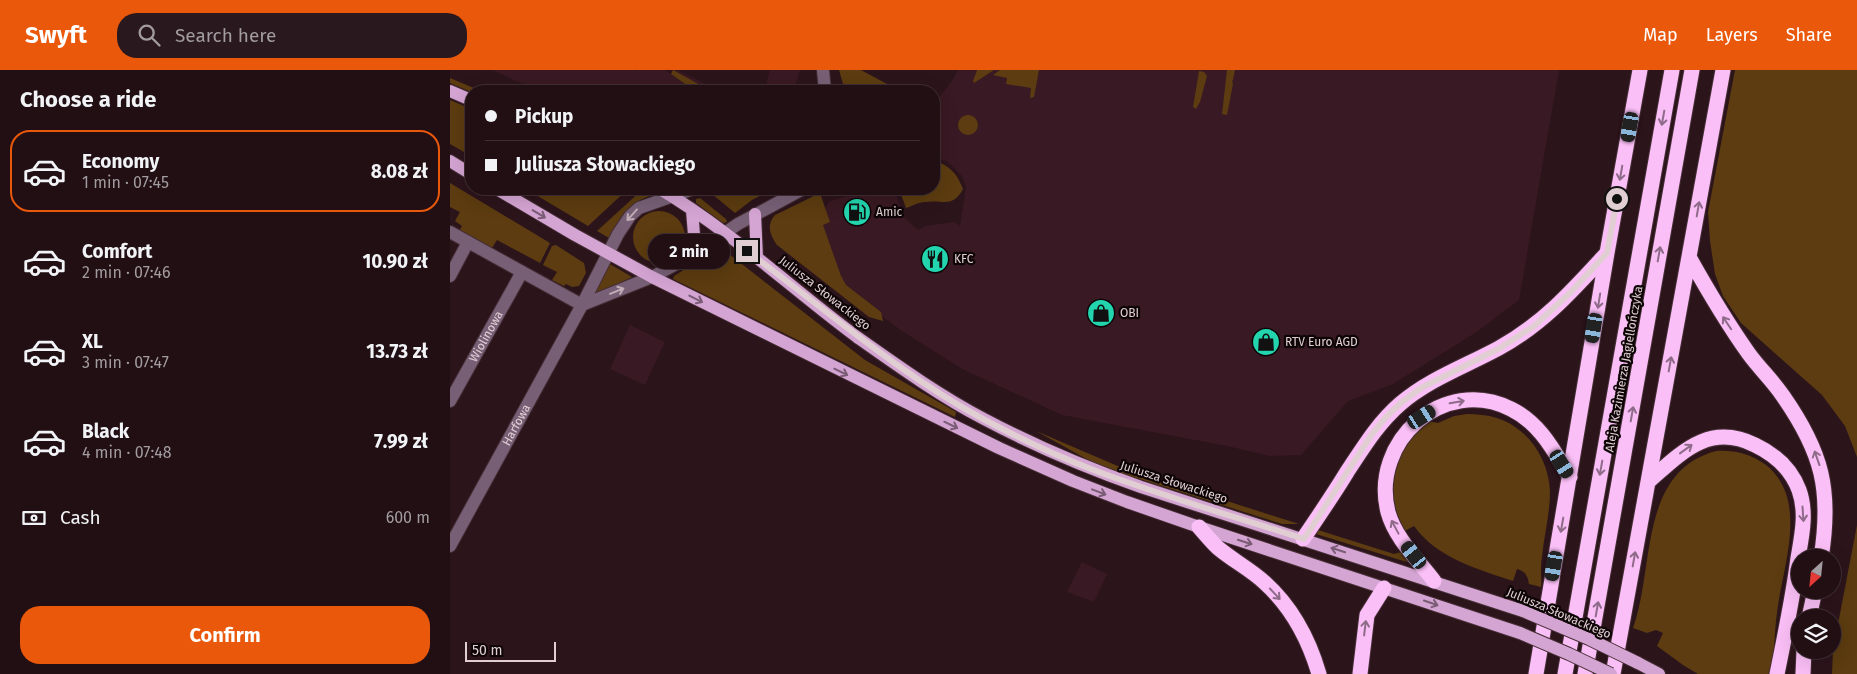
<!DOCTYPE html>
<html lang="en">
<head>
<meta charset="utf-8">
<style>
	:root { --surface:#210f14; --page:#29181d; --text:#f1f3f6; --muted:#a29ca0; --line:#3e2f34; --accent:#ea580c }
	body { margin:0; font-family:"Fira Sans",sans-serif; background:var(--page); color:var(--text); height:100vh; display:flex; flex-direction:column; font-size:19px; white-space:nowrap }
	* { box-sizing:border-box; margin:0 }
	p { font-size:16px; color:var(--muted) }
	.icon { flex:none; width:28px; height:28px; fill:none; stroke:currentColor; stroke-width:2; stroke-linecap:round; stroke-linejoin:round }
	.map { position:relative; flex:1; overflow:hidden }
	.details { display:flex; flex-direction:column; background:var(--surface); width:450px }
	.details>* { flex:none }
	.hud { position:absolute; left:15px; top:15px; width:475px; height:110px; border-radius:20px; box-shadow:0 5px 20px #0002,0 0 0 1px var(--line); display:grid; align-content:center; height:110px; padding:0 20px; background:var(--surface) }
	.needle { width:32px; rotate:207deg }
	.fabs { position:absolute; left:1341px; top:479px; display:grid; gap:10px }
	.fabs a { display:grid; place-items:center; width:50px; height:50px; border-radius:50%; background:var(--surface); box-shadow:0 5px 20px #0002,0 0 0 1px var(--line); font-size:25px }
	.scale { position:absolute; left:15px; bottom:12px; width:91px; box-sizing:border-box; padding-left:5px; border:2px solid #e0ced2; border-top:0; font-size:14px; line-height:18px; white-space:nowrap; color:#e0ced2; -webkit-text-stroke:4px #0d0406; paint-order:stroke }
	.end { position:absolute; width:22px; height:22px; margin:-11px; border:6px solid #e0ced2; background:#111; box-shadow:0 0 0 2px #111 }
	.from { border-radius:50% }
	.bubble { position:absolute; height:35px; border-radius:18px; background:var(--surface); box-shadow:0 5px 20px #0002,0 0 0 1px var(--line); font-size:16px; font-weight:700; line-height:35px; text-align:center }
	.car { position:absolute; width:15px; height:30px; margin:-15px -8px; border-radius:6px; box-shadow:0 0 4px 1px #0007; background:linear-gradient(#222 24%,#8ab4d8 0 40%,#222 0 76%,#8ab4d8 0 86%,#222 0) }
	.hud b { display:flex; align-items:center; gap:18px; height:48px; font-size:19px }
	.hud b+b { border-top:1px solid var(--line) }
	.hud i { width:12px; height:12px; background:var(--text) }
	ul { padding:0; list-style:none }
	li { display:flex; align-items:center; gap:15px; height:82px; margin:0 10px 8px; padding:0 10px; border:2px solid transparent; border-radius:20px }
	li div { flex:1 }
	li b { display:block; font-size:19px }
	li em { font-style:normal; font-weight:700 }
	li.on { border-color:var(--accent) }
	li>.icon { width:45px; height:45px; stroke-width:1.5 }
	h2 { padding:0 20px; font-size:22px; line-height:60px }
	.pay { display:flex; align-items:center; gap:12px; height:55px; padding:0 20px; font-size:19px }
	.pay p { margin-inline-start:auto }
	.action { display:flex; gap:10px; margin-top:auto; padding:10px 20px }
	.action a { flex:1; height:58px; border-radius:20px; background:var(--accent); color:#fff; font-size:20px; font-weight:700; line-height:58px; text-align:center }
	header { display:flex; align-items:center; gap:30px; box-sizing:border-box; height:70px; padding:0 25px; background:var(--accent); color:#fff }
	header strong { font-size:24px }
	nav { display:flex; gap:28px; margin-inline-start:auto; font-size:18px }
	.search { width:350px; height:45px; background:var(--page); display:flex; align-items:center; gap:12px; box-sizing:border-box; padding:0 18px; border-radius:20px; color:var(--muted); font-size:19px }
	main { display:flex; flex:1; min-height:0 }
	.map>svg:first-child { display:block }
	.built { fill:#391923 }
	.green { fill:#5c3c10 }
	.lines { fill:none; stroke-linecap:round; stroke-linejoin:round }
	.minor-casing { stroke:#452e35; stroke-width:14 }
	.major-casing { stroke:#452e35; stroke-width:14 }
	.highway-casing { stroke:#452e35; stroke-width:17 }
	.minor { stroke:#776076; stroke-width:12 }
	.major { stroke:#d4a4d2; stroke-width:12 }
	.highway { stroke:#fabff6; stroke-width:15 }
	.major-bridge-casing { stroke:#452e35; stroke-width:14; stroke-linecap:butt }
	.major-bridge { stroke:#d4a4d2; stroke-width:12 }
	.oneway { stroke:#8f6b8a }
	.oneway2 { stroke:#7a5c76 }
	.oneway3 { stroke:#c0adb6 }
	.route { stroke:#e0ced2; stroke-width:6 }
	.labels { text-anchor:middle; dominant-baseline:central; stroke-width:4.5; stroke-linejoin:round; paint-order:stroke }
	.poi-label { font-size:12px; fill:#e0ced2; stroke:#0d0406; text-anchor:start }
	.street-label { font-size:12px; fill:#e0ced2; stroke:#0d0406 }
</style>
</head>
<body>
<header>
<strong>Swyft</strong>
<div class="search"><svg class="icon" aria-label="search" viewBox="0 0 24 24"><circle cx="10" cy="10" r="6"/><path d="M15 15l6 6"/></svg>Search here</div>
<nav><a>Map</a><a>Layers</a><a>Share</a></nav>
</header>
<main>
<section class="details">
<h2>Choose a ride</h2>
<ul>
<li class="on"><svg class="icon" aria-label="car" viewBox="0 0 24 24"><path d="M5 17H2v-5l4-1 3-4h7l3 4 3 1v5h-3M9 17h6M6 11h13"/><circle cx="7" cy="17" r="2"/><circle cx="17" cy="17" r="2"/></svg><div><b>Economy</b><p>1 min · 07:45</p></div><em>8.08 zł</em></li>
<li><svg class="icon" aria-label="car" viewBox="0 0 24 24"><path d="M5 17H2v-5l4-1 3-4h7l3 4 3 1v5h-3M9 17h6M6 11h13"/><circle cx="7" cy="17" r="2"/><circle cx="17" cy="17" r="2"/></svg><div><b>Comfort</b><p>2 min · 07:46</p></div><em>10.90 zł</em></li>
<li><svg class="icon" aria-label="car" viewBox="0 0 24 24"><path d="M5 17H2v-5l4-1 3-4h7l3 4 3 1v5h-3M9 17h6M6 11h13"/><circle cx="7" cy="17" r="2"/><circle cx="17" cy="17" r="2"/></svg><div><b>XL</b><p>3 min · 07:47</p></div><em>13.73 zł</em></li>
<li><svg class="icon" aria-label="car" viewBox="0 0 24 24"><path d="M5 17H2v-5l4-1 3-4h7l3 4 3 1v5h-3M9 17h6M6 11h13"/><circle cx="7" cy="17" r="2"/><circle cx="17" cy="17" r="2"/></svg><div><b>Black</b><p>4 min · 07:48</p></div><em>7.99 zł</em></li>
</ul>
<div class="pay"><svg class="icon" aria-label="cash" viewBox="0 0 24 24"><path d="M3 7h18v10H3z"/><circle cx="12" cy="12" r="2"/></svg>Cash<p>600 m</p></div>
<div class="action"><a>Confirm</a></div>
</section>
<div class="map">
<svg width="1407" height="604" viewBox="0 0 1407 604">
	<rect width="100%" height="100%" fill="#2c141b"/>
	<path class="built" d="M42,0H185L186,1L188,0H215L245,21H89Z
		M224,0H227L269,21H252L249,19L251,16L223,1Z
		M320,0H350L344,21H322L315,18Z
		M508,0H1109L1069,230L1025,263L943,314L898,331L851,385L820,386L777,376L612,345L512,299L449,259L397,220L367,162L378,132L418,119H444L454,147L468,160L475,156L505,152L510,156L516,117L512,106L497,91L484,87V34L502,11Z
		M180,255L215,272L195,315L160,299Z
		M632,492L657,504L644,532L617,522Z"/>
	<path class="green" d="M223,0L252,16L249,19L252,21H245L221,4Z
		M389,0H411L450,21H395Z
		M527,0H544L524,13L523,11Z
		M550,0H589L584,27L580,28L581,18L556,14L557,8L543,5Z
		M777,0H785L783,10L782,11L783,14L777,45L772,44Z
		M1285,0H1407V387L1395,356L1372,325L1291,253L1273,226L1265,204L1260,171L1258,142Z
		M749,1L754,2L757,6L750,32L746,39L743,37Z
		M0,8L31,21L21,22L0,13Z
		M0,30L21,39V86L0,74Z
		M508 55a10 10 0 1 1 20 0a10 10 0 1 1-20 0Z
		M484,91C500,95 507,104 513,119C502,139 493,129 475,132C469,132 462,136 456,138L449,119H484Z
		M0,113L100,173L90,193L47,170L42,178L9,161L12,156L5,151L10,142L0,137Z
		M76,119H178L138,156Z
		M193,119H196L202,125L190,130L178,139L159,168L147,161Z
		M283,119H323L302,130L285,143L262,124Z
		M370,123L380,152L373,155L391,206L396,215L431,242L433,251L419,247L327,175C320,165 316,155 325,145Z
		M250,128L276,149L277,152L273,153L246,133V129Z
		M183 167a26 26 0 1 1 52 0a26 26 0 1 1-52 0Z
		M106,175L134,193L136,203L129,216L122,217L116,214L114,216L102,210L107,202L93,195L102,176Z
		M270,177L415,290L506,342L505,347L223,209L224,206Z
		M160,194L182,207L142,227Z
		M1017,344C1027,344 1037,345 1047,348C1078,358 1099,389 1100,422C1100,444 1094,465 1092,487C1090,497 1092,507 1091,517L1079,514C1078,506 1075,501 1067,499L1063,511C1027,499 987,488 964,456L955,461C941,436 939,410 952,383C954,379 956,373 959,370C965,363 972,357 979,351L988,353L1004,346Z
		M586,361L670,397L849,454H832L677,405L642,392Z
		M1266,381C1284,380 1301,384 1316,395C1360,430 1332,498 1327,543C1324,564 1325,584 1321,604H1248L1233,595L1207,576L1213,563L1206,560L1197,563L1183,558C1205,498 1188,402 1266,381Z
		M1407,455V604H1382L1383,580Z
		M868,460L944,484L951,482L962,492L960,493L866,464Z"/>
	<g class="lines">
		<g class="minor-casing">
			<g id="minor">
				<path d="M373,0L375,21"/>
				<path d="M0,162L132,235"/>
				<path d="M0,206L18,172"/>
				<path d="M132,235L202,207L243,185L288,154L353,119"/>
				<path id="s1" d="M0,331L72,202"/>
				<path id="s2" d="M0,476L132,235L168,164L180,146L189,138L243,119"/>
			</g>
		</g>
		<g class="major-casing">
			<path id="major" d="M0,21L21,30
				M0,91L21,104
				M47,119L125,165L202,207L549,378L623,411L677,432L749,457L1070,563
				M210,119C281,161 341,218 407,267C448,296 490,326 534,349C585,376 637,398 691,417L1073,541
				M242,140L244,165L243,185
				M305,144L307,188
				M1188,593L1209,604"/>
		</g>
		<g class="highway-casing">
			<path id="highway" d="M1239,187C1258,221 1277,253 1299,284C1310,299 1323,311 1333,326C1372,382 1382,420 1371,488
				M1199,411C1231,383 1259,352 1305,375C1324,384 1341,399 1349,420C1357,442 1352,465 1348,488C1343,527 1335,565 1327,604
				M749,457C755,464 761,471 767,477C782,490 800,499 814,512C841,536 859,570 869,604
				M853,469C868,447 883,425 897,402C913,378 928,353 950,334C979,309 1016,296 1049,278C1093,254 1124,219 1157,183
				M984,511C968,490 945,468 938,442C920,371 994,305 1061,339C1090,353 1104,381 1120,407
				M1359,548L1365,520
				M910,604L917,545L934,518
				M1086,604L1157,183L1190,0
				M1115,604L1222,0
				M1135,604L1242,0
				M1163,604L1273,0
				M1353,604L1354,580"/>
		</g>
		<use href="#minor" class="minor"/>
		<use href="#major" class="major"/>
		<use href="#highway" class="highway"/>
		<g class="major-bridge-casing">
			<path id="major-bridge" d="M1073,541L1139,569L1188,593
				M1070,563L1119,584L1161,604"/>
		</g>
		<use href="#major-bridge" class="major-bridge"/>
	</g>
	<defs><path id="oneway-shaft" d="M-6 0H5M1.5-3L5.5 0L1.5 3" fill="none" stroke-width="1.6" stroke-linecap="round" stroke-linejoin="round" transform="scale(1.25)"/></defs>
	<g class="oneway">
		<use href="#oneway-shaft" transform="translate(1213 48) rotate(100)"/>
		<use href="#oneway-shaft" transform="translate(1171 103) rotate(100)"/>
		<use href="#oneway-shaft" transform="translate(1248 139) rotate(-80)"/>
		<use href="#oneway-shaft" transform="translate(1209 184) rotate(-80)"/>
		<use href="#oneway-shaft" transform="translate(1149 231) rotate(99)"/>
		<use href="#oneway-shaft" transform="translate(1277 253) rotate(-124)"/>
		<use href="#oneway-shaft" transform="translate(1220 294) rotate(-80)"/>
		<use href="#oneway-shaft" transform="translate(1007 332) rotate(-10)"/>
		<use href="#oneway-shaft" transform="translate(1182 344) rotate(-80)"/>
		<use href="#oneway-shaft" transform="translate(1236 379) rotate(-36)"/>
		<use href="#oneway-shaft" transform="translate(1367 388) rotate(-109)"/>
		<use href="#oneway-shaft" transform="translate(1151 398) rotate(100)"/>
		<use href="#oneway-shaft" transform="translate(1353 444) rotate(86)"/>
		<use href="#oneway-shaft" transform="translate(1112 455) rotate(100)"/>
		<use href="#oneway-shaft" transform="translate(945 457) rotate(-118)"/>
		<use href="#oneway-shaft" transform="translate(1184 489) rotate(-80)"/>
		<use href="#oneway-shaft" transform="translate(825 524) rotate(47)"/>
		<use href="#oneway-shaft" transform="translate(1147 539) rotate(-80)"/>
		<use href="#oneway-shaft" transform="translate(915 558) rotate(-83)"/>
	</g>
	<g class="oneway2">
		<use href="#oneway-shaft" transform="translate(89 144) rotate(31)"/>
		<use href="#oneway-shaft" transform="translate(246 229) rotate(27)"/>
		<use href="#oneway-shaft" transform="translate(391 302) rotate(26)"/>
		<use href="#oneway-shaft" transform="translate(501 355) rotate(26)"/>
		<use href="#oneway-shaft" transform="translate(649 422) rotate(21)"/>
		<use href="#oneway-shaft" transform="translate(795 472) rotate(18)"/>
		<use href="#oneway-shaft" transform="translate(888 480) rotate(-162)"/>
		<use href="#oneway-shaft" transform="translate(981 533) rotate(19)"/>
	</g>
	<g class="oneway3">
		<use href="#oneway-shaft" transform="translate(182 145) rotate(132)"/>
		<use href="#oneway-shaft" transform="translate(167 221) rotate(-22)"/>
	</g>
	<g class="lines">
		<path class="route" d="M297,181C375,239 449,304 535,350C569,368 605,385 641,399C711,426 783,446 854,469L922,364L936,347L952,332L971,318L1050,278L1084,256L1120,223L1157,183L1167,129"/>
	</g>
	<defs>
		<g id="fuel-disc" transform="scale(1.4375)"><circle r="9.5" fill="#23d5af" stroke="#0d0406"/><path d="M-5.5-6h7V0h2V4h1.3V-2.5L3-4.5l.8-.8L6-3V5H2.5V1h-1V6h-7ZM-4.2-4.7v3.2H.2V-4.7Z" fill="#111"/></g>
		<g id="restaurant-disc" transform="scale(1.4375)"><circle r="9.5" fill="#23d5af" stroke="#0d0406"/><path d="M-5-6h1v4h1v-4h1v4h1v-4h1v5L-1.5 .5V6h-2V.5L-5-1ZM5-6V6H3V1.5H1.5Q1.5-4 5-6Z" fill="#111"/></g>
		<g id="shop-disc" transform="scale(1.4375)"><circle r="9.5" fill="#23d5af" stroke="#0d0406"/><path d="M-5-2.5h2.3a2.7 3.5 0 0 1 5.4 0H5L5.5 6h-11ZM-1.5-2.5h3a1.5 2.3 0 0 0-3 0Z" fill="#111"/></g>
	</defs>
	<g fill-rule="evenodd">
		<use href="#fuel-disc" x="407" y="142"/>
		<use href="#restaurant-disc" x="485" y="189"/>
		<use href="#shop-disc" x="651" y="243"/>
		<use href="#shop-disc" x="816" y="272"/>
	</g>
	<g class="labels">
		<g class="poi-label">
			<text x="426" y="142">Amic</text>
			<text x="504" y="189">KFC</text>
			<text x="670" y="243">OBI</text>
			<text x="835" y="272">RTV Euro AGD</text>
		</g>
		<g class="street-label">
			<text transform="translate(375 223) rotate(38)">Juliusza Słowackiego</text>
			<text stroke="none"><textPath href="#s1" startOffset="74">Wiolinowa</textPath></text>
			<text transform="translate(1174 299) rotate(-80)">Aleja Kazimierza Jagiellończyka</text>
			<text stroke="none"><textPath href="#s2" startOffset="138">Harfowa</textPath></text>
			<text transform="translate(724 412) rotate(18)">Juliusza Słowackiego</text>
			<text transform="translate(1109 543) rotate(23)">Juliusza Słowackiego</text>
		</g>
	</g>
</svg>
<div class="fabs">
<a><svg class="needle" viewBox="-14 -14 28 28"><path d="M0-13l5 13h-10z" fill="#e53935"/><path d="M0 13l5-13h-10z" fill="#a29ca0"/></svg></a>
<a><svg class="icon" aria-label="layers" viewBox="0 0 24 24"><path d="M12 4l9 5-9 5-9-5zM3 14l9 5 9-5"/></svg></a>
</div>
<div class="scale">50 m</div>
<i class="end from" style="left:1167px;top:129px"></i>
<i class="end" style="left:297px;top:181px"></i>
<div class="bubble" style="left:198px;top:164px;width:82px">2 min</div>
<i class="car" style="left:1180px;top:57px;rotate:190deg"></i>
<i class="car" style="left:1144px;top:258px;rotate:189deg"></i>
<i class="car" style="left:972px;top:347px;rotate:58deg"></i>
<i class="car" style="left:1112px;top:394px;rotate:148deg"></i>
<i class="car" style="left:964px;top:485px;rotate:322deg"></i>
<i class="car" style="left:1104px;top:496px;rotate:190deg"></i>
<div class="hud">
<b><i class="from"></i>Pickup</b>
<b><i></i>Juliusza Słowackiego</b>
</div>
</div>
</main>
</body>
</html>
